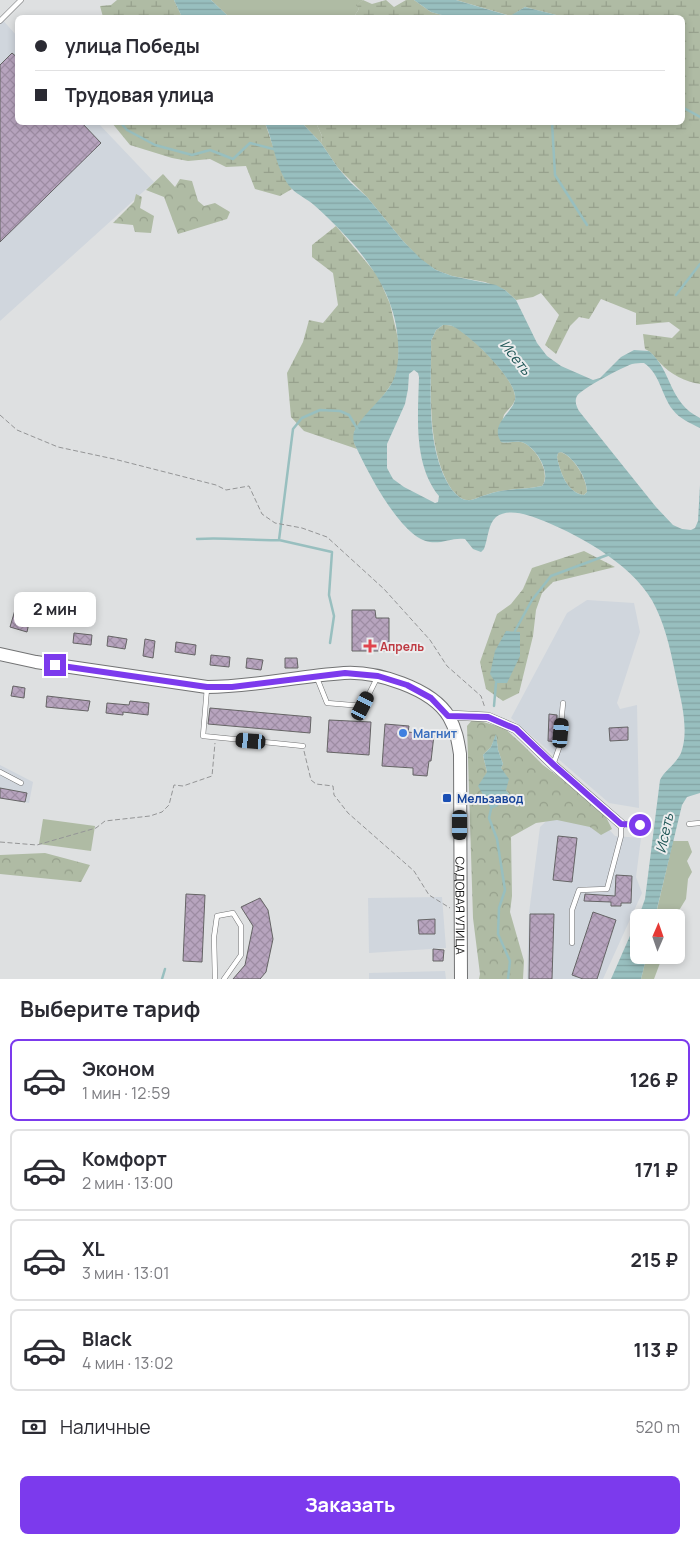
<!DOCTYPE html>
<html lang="ru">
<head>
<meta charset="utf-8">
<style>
	:root { --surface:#fff; --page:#f7f7f7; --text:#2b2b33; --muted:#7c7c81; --line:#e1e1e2; --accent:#7c3aed }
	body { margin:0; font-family:Manrope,sans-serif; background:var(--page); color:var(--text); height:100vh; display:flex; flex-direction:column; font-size:19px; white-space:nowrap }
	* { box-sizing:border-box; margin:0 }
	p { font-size:16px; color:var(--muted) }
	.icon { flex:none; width:28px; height:28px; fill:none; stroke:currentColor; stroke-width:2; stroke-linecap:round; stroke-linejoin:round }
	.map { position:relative; height:979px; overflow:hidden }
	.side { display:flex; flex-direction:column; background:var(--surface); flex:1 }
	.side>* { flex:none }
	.top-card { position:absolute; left:15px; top:15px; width:670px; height:110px; border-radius:8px; box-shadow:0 2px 8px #0003; display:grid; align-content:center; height:110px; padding:0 20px; background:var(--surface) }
	.needle { width:32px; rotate:2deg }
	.controls { position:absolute; left:630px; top:909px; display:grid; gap:10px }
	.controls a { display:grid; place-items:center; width:55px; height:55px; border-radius:8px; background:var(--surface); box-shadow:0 2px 8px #0003; font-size:25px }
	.end { position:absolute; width:22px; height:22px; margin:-11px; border:6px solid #7c3aed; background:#fff; box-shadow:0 0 0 2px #fff }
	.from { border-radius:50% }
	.bubble { position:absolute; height:35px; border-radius:8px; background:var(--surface); box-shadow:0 2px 8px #0003; font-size:16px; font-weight:700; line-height:35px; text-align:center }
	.car { position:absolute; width:15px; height:30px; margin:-15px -8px; border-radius:6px; box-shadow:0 0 4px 1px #0007; background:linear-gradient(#222 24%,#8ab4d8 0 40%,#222 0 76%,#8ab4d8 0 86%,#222 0) }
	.top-card b { display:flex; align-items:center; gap:18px; height:48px; font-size:19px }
	.top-card b+b { border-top:1px solid var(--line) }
	.top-card i { width:12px; height:12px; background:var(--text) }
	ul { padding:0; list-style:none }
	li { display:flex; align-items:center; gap:15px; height:82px; margin:0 10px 8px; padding:0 10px; border:2px solid var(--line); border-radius:8px }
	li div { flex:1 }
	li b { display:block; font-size:19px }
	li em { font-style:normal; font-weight:700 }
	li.selected { border-color:var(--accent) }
	li>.icon { width:45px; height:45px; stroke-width:1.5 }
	h2 { padding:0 20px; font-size:22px; line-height:60px }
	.pay { display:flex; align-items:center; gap:12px; height:55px; padding:0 20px; font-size:19px }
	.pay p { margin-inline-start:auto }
	.primary-button { display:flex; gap:10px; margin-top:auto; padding:10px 20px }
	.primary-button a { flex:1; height:58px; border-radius:8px; background:var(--accent); color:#fff; font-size:20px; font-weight:700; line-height:58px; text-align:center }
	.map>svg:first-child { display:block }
	.built { fill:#d0d6dd }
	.green { fill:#afbba4 }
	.forest { fill:url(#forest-crowns); fill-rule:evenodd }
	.wetland { fill:url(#wetland-marsh) }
	.water { fill:url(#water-rules); fill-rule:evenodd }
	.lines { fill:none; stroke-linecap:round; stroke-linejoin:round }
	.stream { stroke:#98bfbf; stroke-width:2.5 }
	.building { fill:url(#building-cross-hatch); stroke:#656465 }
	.service-casing { stroke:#727374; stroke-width:5.5 }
	.minor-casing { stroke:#727374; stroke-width:10 }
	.secondary-casing { stroke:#727374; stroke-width:14 }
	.path { stroke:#949596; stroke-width:1; stroke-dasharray:5 2.5; stroke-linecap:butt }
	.service { stroke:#fff; stroke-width:4.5 }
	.minor { stroke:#fff; stroke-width:9 }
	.secondary { stroke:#fff; stroke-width:12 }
	.route { stroke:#7c3aed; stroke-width:6 }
	.health-dot { fill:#e0444e; stroke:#ecedee; stroke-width:2 }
	.shop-dot { fill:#3f7fe0; stroke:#ecedee; stroke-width:2 }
	.transit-dot { fill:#1a4fb4; stroke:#ecedee; stroke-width:2 }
	.labels { text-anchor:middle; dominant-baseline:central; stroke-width:4; stroke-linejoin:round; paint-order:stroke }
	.health-label { font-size:12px; font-weight:bold; fill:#be3a42; stroke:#ecedee; text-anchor:start }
	.shop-label { font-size:12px; font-weight:bold; fill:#366cbe; stroke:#ecedee; text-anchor:start }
	.transit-label { font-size:12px; font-weight:bold; fill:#164399; stroke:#ecedee; text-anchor:start }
	.street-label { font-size:12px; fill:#161616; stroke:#ecedee }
	.water-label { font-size:14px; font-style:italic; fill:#1c5454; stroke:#ecedee }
</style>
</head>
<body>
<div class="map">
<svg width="700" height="979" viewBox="0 0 700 979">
	<defs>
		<pattern id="forest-crowns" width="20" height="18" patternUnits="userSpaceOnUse" patternTransform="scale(1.25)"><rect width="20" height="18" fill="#afbba4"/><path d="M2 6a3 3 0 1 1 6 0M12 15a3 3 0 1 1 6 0" fill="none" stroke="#96a08c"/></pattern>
		<pattern id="wetland-marsh" width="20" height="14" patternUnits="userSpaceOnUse" patternTransform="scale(1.25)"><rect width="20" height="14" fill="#afbba4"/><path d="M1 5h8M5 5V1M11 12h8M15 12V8" fill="none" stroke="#96a08c"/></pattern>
		<pattern id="water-rules" width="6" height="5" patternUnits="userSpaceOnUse" patternTransform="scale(1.25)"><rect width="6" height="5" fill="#98bfbf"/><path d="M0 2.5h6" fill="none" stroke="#82a3a3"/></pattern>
		<pattern id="building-cross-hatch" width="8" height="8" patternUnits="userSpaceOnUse" patternTransform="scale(1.25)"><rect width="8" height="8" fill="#b7a4be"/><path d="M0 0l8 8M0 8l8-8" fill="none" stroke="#9d8ca3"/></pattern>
	</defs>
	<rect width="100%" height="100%" fill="#dee0e1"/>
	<path class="built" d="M0,17L17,36L18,122L98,123L154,182L0,321Z
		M587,600L634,603L640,632L617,703L620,709L637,705L639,808L609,803L511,718L567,613Z
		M0,765L33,782L29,803L0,798Z
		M576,793L615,836L641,838L636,877L642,893L603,979H527L529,913L540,827Z
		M442,897L446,948L369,953L368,898Z
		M445,971L446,979H369V973Z"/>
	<path class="green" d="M211,0H363L357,5L359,9L353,18L229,17Z
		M302,123H316L322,136L321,143Z
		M43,819L95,826L91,851L39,844Z
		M673,841H688L692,852L687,861L692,872L688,879L686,899L675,917L655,918Z
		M647,955H663L654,979H641Z"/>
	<path class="forest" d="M163,174L175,187L180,179L192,181L198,201L204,206L215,203L230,212L227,219L178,234L164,197L146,190Z
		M136,194L142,197L140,208L154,216L151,233L135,232L133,225L113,223L134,202Z
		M473,719L504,728L523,745L543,765L602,809L612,829L601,835L590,827L557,820L536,823L511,837L512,896L510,912L524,961L523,979H479L480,974L473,918L467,726ZM496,735L498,750L503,764L501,768L506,790L511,797L499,799L487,772L483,755L491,747Z
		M45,853L90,865L81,882L0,874V855Z"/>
	<path class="wetland" d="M117,0H174L182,17H103L100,6L111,5Z
		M363,0L372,4L386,0L394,7L406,0H414L431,12L449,17L353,18L359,9L356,5Z
		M456,0H700V384C686,382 670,374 660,363C655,358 652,352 645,349L643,334L672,338L680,330L669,322L636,325V313L601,299L589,319L579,317L570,326L556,354L545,345L559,315L541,293L533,297L516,300L505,290L485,282L452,276L436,270L421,260L403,241L367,197L338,168L321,143L322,136L316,123L682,122V18L564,17L525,7L511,16Z
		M112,123H265L283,175L292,189L280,196L255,189L246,166L226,167L210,159L188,161L172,158L130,145Z
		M336,226L378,276L390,304L399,343L398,366L394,380L386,392L354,432V443L357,449L304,431L291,417L287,373L303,342L309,320L323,323L338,305L333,273L312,257V245Z
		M443,325C447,325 451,325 455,327C472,337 513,376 515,396C516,405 508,408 504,415C501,422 502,435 501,442C509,444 516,440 524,443C537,449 551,474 542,486C523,490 504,488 486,495C480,496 473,501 467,500C461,500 456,494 452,490C425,449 432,387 431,341L436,330Z
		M561,452C574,457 587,479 587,492L584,495C567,493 560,472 557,457L558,453Z
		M584,551L615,567L553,582L542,593L536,610L533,636L519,693L503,701L486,689L480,662L497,614L511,604L523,589L532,568Z"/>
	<path class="water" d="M174,0H211L229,17H182Z
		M414,0H456L510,16L525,7L564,17H449L431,12Z
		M265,123H302L321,143L338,168L351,183L367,197L403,241L421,259L436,270L452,276L496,285L505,290L516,300L537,343L547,356L561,366L593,380L600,378L621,357L634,350L649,351C673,372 668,402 700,418V428C690,423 680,419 673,410C661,395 661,375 644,363C640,363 636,363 632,364C623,367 581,389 577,396C574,402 577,407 579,411L656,507L673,525L682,529L691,530L695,528L698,521L700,485V793L687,797L682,805L655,917L639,918V955H647L641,979H611L640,913L645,899L660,780C665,770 676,764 681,753C689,732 682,703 677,682C672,657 667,631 656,608C638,568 583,537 544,521C531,516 509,507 496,517C488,524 488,539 484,549L481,552L473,549L465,539C453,537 442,544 430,542C400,538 366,468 354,443C353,439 353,436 354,432C361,415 384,399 393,381C398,369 399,356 398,343C396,286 354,241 314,205C307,199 298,195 292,189C276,172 274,143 265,123ZM443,325C447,325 451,325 454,327C471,336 512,376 515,395C518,411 488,422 501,442C509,444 516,440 524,443C537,449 552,474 542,486C523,490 504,488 486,495C480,496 473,501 467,500C461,500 456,494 452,490C424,448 432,389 431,341L436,330ZM414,370L418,373L419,377C418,416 413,464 439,496L438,502L435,503L404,487L393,479L387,468V444L405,404L408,389L409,374ZM561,452C574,457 587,478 587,492L584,495C567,493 560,472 557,457L558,453Z
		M506,631L520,632V656L507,683H496L490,674L495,651Z
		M496,734L498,750L503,764L501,768L509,779L506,790L511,797L499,799L498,806L491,809L478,786L487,772L483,755L491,747Z"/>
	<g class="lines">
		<path class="stream" d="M682,107L700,117
			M120,122L127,130L155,145L192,155L210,150L233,159L250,143L277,150
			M552,122L555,175L587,225
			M676,295L700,264
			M197,539C225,537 252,541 279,540
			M515,631L532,600L551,576L610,554
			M330,643L334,616L329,595L332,552L279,540L293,429L302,418L320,410L340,411L349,415L358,430
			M494,706L496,683
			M491,809L489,818L497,839L505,890L499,908L498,934L510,961L508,979
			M162,979L165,969"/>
	</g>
	<path class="building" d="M12,53L18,58V122H81L101,143L0,242V65Z
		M15,610L31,614L27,632L10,627Z
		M352,610H375L376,618H389V651H352Z
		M74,633L92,635L91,645L73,643Z
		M108,636L127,639L125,649L107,646Z
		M145,639L155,641L153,658L143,656Z
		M176,642L196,645L195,655L175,652Z
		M211,655L230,657L229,667L210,665Z
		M247,658L263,660L261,670L246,668Z
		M285,658H297L298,668H285Z
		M13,686L25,688L24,698L11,696Z
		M47,696L90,701L88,711L46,707Z
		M130,701L149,703L148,715L123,712V715L106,713L107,703L129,705Z
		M210,708L311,717L310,733L208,724Z
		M549,714L557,715L556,742L548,741Z
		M329,720L371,722L369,755L327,752Z
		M385,724L409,726L408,732L434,735L431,761H429L427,776L413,775V768L382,766Z
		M628,727V740L610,741L609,728Z
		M0,788L27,793L25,802L0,798Z
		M558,836L577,838L572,882L553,880Z
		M616,875L632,876L631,903H621V906H611V902L584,901L585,894L615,896Z
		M186,894L205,895L202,962L183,961Z
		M260,898L268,910L273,939L266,972L260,979H233L245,965L253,926L241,907Z
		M593,912L616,920L597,979H583L572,975Z
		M530,914H554L552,979H529Z
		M435,919V934H419L418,920Z
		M433,949L444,950L443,961H433Z"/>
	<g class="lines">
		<g class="service-casing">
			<path id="service" d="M0,21L21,0
				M317,678L327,703L363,706L377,678
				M207,688L203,736L303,746
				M553,765L559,748L563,703
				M0,772L21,783
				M689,824L700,823
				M572,943V910L579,890L607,889L621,836V824L640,825
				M215,979L214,937L217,916L233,913L241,926V955L224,979"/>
		</g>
		<g class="minor-casing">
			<path id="minor" d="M448,715L488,717L516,729L553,765L621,824"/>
		</g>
		<g class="secondary-casing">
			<g id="secondary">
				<path id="s1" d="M0,654L36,662L207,687C253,687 298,676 344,673C376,671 432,688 449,717C456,729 458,741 460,754L461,979"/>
			</g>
		</g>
		<path class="path" d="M0,415L17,430L58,447L114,459L216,485L226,490L249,486L262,514L275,523L302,528L327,537L384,589L430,640L447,666L481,696L485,708
			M304,751L311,780L316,784L333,786L334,795L348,813L414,871L429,895L450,908
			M0,842L37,845L96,828L105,821L150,816L162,812L169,805L174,785L183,786L212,776L215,743"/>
		<use href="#service" class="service"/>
		<use href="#minor" class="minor"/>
		<use href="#secondary" class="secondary"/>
	</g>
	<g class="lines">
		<path class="route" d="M55,665L207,687H232L345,673L378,676L407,685L431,698L448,716L488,717L516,729L554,765L621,824L640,825"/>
	</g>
	<path class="health-dot" d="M367.5 638.5h5v5h5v5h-5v5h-5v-5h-5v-5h5z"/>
	<circle class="shop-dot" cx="403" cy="733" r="5"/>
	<rect class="transit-dot" x="442" y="793" width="10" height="10" rx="2.5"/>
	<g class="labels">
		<g class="health-label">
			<text x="380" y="646">Апрель</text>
		</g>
		<g class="shop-label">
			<text x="413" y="733">Магнит</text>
		</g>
		<g class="transit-label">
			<text x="457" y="798">Мельзавод</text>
		</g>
		<g class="street-label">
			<text stroke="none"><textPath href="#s1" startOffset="656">САДОВАЯ УЛИЦА</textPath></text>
		</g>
		<g class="water-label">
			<text transform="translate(516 357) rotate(51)">Исеть</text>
			<text transform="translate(664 833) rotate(-78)">Исеть</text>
		</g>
	</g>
</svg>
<div class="controls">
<a><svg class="needle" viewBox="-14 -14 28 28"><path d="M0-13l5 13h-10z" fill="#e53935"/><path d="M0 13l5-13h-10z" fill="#7c7c81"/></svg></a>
</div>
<i class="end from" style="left:640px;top:825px"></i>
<i class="end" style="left:55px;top:665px"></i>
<div class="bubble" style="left:14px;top:592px;width:82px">2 мин</div>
<i class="car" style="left:363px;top:706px;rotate:27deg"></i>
<i class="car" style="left:561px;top:733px;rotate:5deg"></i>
<i class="car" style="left:251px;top:741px;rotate:275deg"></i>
<i class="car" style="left:460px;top:825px;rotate:180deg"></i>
<div class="top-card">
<b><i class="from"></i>улица Победы</b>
<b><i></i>Трудовая улица</b>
</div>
</div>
<section class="side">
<h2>Выберите тариф</h2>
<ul>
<li class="selected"><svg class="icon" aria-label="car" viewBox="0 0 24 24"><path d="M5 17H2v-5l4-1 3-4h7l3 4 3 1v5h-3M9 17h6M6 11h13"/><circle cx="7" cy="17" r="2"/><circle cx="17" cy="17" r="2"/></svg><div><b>Эконом</b><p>1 мин · 12:59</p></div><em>126 ₽</em></li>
<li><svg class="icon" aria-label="car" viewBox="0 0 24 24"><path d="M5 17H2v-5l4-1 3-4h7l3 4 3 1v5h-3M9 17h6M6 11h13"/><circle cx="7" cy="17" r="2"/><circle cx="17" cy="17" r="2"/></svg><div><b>Комфорт</b><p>2 мин · 13:00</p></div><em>171 ₽</em></li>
<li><svg class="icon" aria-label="car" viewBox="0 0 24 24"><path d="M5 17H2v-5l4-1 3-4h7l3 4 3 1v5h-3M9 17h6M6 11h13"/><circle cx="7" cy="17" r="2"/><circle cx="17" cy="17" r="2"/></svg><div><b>XL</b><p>3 мин · 13:01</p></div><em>215 ₽</em></li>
<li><svg class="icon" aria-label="car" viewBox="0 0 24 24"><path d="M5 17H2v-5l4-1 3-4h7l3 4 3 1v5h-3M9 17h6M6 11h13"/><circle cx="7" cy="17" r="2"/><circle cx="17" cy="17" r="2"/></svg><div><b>Black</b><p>4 мин · 13:02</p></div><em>113 ₽</em></li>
</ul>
<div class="pay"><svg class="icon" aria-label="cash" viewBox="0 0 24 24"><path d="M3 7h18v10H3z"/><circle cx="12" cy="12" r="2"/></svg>Наличные<p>520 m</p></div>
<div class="primary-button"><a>Заказать</a></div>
</section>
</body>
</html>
